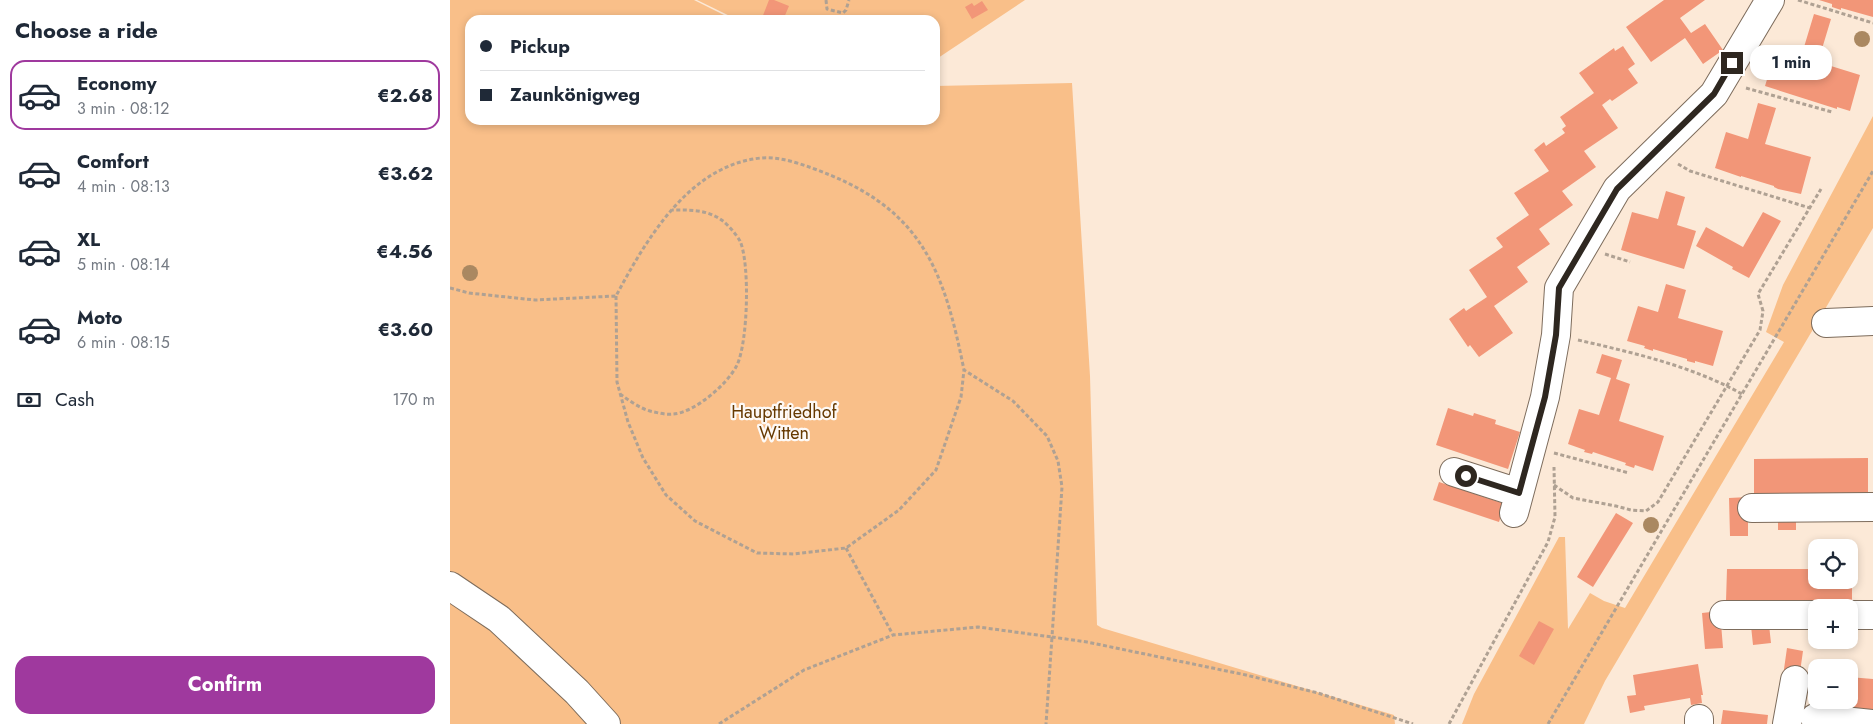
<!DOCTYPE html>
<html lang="en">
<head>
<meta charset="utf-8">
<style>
	:root { --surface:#fff; --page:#f2f2f3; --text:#1f2937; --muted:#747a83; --line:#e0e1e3; --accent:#9f399e }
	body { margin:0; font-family:Jost,sans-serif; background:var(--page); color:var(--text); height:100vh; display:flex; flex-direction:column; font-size:19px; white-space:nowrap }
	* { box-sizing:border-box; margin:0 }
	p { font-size:16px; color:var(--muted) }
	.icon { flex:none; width:28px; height:28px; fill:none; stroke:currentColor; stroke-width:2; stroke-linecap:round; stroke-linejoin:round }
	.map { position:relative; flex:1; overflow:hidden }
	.sheet { display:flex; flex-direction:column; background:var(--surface); width:450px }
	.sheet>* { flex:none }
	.guide { position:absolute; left:15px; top:15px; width:475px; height:110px; border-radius:15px; box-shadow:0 2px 8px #0003; display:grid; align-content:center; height:110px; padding:0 15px; background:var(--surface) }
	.tools { position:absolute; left:1358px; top:539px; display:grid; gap:10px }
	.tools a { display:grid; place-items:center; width:50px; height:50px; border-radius:10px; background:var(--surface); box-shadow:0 2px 8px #0003; font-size:25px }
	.end { position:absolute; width:22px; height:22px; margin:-11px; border:6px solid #2e2720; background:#fff; box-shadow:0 0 0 2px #fff }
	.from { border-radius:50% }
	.bubble { position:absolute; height:35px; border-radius:15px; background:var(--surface); box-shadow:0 2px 8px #0003; font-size:16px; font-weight:700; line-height:35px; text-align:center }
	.guide b { display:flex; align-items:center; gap:18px; height:48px; font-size:19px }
	.guide b+b { border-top:1px solid var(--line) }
	.guide i { width:12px; height:12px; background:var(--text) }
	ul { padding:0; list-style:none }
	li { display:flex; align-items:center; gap:15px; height:70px; margin:0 10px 8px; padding:0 5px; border:2px solid transparent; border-radius:15px }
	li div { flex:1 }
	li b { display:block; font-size:19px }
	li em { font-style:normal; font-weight:700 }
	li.selected { border-color:var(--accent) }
	li>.icon { width:45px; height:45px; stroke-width:1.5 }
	h2 { padding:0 15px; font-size:22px; line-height:60px }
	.pay { display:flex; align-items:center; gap:12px; height:55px; padding:0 15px; font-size:19px }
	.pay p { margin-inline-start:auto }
	.primary-button { display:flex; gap:10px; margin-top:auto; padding:10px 15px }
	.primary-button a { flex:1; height:58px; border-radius:15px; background:var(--accent); color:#fff; font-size:20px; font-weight:700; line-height:58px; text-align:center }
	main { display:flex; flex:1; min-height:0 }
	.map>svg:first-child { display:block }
	.green { fill:#f9bf89 }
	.building { fill:#f29678 }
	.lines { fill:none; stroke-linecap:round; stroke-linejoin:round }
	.minor-casing { stroke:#7d6c5c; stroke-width:30 }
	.path { stroke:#afa193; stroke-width:3; stroke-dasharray:4 2.5; stroke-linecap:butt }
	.minor { stroke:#fff; stroke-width:28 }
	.tree { fill:#aa8861 }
	.route { stroke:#2e2720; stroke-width:6 }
	.labels { text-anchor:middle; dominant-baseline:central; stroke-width:4.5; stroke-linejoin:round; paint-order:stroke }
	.park-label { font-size:18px; fill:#663900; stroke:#fdf9f6 }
</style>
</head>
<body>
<main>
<section class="sheet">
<h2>Choose a ride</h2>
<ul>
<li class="selected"><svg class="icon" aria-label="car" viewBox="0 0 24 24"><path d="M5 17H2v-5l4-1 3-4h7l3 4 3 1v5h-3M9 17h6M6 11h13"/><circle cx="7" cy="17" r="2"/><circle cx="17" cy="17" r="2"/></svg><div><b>Economy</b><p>3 min · 08:12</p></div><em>€2.68</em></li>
<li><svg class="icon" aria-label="car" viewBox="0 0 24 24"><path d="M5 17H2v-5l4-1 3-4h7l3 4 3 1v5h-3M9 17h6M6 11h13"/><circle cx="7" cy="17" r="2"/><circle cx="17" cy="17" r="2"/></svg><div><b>Comfort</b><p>4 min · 08:13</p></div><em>€3.62</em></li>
<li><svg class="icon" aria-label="car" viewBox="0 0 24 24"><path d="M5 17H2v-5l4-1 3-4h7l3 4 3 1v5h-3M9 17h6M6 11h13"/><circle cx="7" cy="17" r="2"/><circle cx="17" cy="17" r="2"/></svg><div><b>XL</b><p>5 min · 08:14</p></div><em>€4.56</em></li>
<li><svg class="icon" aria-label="car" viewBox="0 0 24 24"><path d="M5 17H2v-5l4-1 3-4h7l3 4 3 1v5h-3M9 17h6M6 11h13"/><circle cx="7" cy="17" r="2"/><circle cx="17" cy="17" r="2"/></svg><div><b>Moto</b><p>6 min · 08:15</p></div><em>€3.60</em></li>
</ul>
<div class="pay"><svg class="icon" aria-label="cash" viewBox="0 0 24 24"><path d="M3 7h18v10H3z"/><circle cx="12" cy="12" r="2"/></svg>Cash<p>170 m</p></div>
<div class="primary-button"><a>Confirm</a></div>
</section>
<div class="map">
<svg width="1423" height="724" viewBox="0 0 1423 724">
	<rect width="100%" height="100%" fill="#fce9d7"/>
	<path class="green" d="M0,0H244L284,20H20V120H485V86L622,83L640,376L647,625L652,628L944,715L945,724H0Z
		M247,0H575L485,60V20H288Z
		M1423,116V228L1155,681L1134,724H1012L1024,694L1109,537H1115L1118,629L1140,593L1154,601L1175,608L1334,342L1316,332L1333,285Z"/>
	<path class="building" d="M319,0H324L339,6L333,20H317L312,18Z
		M1214,0H1255L1230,18L1241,33L1255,24L1273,50L1253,64L1235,38L1201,62L1176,27Z
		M1369,0H1423V17L1391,8V10L1382,7V4Z
		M532,1L538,10L522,19L515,7L522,3L524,6Z
		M1364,14L1381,19L1368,62L1410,75L1400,111L1387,107V109L1315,86L1326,50L1351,57Z
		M1173,46L1185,64L1178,69L1188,83L1162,101L1160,99L1152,105L1168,128L1134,151L1146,167L1112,191L1123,205L1089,229L1100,244L1067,267L1078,282L1044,306L1063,333L1029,357L1020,345L1018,347L999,319L1014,308L1016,311L1037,297L1019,270L1053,247L1046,238L1079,215L1064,193L1099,171L1084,150L1094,142L1096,146L1115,133L1112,129L1116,126L1110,117L1144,93L1129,73L1164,48L1165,51Z
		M1308,103L1326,108L1315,144L1361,157L1351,194L1328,189L1324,187V186L1291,176V177L1265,168L1276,132L1298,139Z
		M1216,191L1235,197L1227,225L1246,231L1234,269L1171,250L1182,212L1208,219Z
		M1313,212L1331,221L1299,278L1282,269L1283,267L1246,246L1256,227L1293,247Z
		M1216,284L1236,290L1228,318L1273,331L1263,366L1245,361V363L1237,361V359L1203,349V351L1194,348L1195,346L1177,341L1188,306L1208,312Z
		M1152,354L1172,360L1166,379L1180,384L1169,421L1214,436L1203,471L1185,465L1184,468L1175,465L1176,463L1143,452L1142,454L1134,452L1135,450L1118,444L1129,409L1149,415L1161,378L1146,373Z
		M998,408L1023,416L1024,413L1046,420L1045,424L1070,432L1058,469L986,445Z
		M1418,458V494H1304V459Z
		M989,482L1055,504L1049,522L983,500Z
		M1298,497V536H1280L1279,498Z
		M1346,511V530H1328V512Z
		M1166,513L1183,523L1143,587L1127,577Z
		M1277,569H1366V580H1399V570H1402V601H1276Z
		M1270,611L1273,648L1255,649L1252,613Z
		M1089,621L1104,629L1084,665L1069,656Z
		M1319,625L1321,643L1303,645L1301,626Z
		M1337,648L1353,651L1349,679L1333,676Z
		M1248,664L1253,695H1251L1252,703L1241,705L1240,698L1194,706L1195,710L1180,713L1177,696L1186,695L1183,675Z
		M1399,677L1423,679V716L1364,711L1365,696H1366V700H1399Z
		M1273,710L1318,715L1317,724H1271Z"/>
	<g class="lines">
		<g class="minor-casing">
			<path id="minor" d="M1376,323L1423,321
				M1004,472L1069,493
				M1302,508L1423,507
				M1064,513L1095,397L1106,335L1109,288L1167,189L1264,94L1320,0
				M0,586L49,619L127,692L156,724
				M1274,615H1366
				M1399,615H1423
				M1365,718L1423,724
				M1249,719V724
				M1337,724L1345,680"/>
		</g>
		<path class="path" d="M376,0L377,9L393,13L396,10L399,0
			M1348,0L1423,23
			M1296,88L1382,112
			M1228,164L1240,171L1360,208
			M1155,254L1180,262
			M0,288L19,293L85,300L166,296C196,240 239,165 311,158C333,156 360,167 380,175C475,214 495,276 514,370L563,401L597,436L608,461L612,487L602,637L637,642L796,675L868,693L963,724
			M166,296L167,382L178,422L193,458L216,495L245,521L307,553L344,554L396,548L449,510L486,470L511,397L514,370
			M1128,340C1184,353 1242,366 1292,394
			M170,394C180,401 192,410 204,412C209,413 217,415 223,414C244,413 278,384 287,365C298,342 300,263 290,241C286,234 278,225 273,221C257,209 240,210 222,210
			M1104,453L1179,473
			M1104,485L1123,498L1166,506L1181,510L1196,511L1208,502L1310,330L1313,311L1308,294L1371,189
			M396,548L443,635
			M269,724L354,670L443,635L528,627L602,637L596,724
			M999,724L1098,542L1105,517L1104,467
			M1098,724L1423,171"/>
		<use href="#minor" class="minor"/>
	</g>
	<g class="tree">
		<circle cx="1412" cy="39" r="8"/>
		<circle cx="20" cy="273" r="8"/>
		<circle cx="1201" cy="525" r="8"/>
	</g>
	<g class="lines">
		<path class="route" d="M1016,476L1069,493L1095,397L1106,335L1109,288L1167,189L1264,94L1282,63"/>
	</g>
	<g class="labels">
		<g class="park-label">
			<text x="334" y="412">Hauptfriedhof<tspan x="334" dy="21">Witten</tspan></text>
		</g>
	</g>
</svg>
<div class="tools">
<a><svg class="icon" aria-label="locate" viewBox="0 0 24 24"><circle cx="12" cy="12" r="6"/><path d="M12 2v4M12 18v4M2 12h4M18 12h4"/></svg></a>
<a>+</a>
<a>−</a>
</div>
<i class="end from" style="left:1016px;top:476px"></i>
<i class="end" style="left:1282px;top:63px"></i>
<div class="bubble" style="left:1300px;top:45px;width:82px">1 min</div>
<div class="guide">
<b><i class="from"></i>Pickup</b>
<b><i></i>Zaunkönigweg</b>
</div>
</div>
</main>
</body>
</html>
